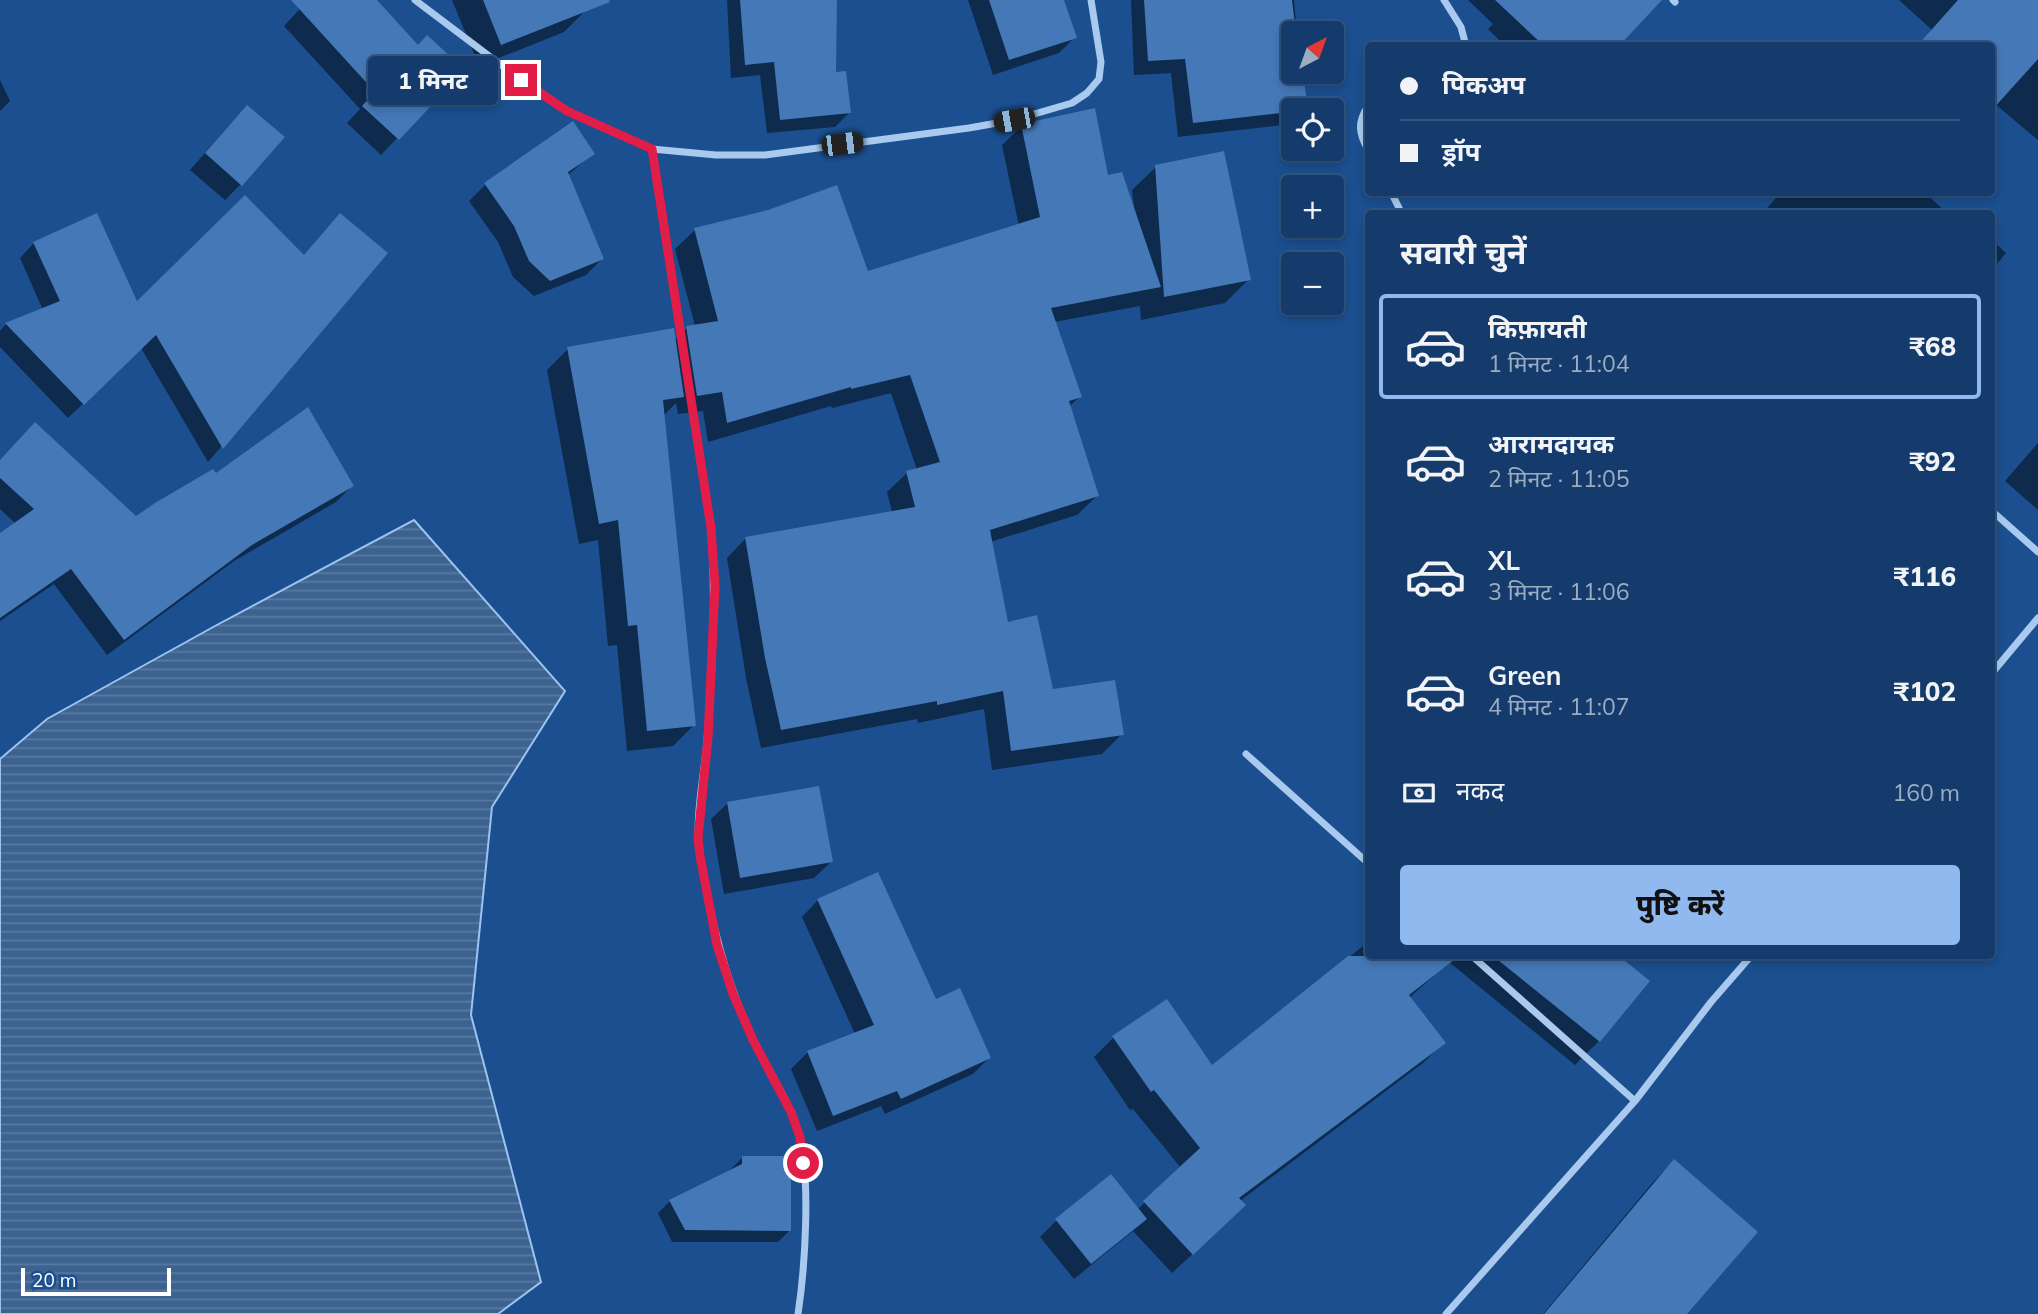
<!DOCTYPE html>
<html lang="hi">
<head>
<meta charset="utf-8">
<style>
	:root { --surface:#143b6b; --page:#1d4271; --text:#f1f3f6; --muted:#9dadc1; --line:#33557e; --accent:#90b9f0 }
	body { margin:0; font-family:Mulish,"Noto Sans Devanagari",sans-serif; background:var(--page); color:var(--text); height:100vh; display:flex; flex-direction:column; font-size:26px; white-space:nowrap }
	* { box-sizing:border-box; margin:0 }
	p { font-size:23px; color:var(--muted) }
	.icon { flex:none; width:38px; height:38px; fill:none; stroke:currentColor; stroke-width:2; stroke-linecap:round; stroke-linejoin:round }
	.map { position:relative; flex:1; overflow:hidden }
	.details { position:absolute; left:1365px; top:210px; width:630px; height:749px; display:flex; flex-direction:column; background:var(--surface); border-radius:7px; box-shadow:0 4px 10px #0003,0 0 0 2px var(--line) }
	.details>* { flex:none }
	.guide { position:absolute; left:1365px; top:42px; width:630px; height:154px; border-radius:7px; box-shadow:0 4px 10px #0003,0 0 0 2px var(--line); display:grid; align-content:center; height:154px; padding:0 35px; background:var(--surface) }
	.needle { width:46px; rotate:41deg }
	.tools { position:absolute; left:1281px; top:21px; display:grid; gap:14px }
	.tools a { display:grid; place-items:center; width:63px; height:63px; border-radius:7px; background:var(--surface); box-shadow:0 4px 10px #0003,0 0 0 2px var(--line); font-size:35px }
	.scale { position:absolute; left:21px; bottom:18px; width:150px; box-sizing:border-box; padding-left:7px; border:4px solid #fff; border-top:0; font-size:19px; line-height:24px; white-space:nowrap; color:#fff; -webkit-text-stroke:5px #1b4f8f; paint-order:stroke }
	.end { position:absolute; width:32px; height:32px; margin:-16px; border:9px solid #e11d48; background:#fff; box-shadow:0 0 0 4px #fff }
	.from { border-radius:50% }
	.bubble { position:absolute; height:49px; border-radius:7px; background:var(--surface); box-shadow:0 4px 10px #0003,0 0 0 2px var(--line); font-size:23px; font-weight:800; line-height:49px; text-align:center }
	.car { position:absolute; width:21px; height:42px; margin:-21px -10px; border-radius:9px; box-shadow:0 0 5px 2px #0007; background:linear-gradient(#222 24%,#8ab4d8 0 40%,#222 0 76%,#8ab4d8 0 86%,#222 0) }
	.guide b { display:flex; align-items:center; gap:24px; height:66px; font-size:26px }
	.guide b+b { border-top:2px solid var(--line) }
	.guide i { width:18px; height:18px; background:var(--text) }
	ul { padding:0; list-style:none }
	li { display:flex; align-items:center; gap:21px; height:105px; margin:0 14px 10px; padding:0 21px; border:4px solid transparent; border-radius:7px }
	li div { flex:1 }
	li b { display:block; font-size:26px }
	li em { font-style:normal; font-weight:800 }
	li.active { border-color:var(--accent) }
	li>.icon { width:63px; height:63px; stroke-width:1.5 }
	h2 { padding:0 35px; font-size:32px; line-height:84px }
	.pay { display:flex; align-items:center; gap:18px; height:77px; padding:0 35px; font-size:26px }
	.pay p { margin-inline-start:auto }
	.action { display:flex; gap:14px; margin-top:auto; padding:14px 35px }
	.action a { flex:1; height:80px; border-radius:7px; background:var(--accent); color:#111; font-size:28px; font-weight:800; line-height:80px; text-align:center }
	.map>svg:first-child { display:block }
	.water { fill:url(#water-rules); stroke:#9cc4f0; stroke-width:2 }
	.shadow { fill:#0007 }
	.building { fill:#4478b7 }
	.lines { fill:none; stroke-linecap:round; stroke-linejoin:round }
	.minor { stroke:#a9c9ee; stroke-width:7 }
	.route { stroke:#e11d48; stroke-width:9 }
</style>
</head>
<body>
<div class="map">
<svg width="2038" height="1314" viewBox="0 0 2038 1314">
	<defs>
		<pattern id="water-rules" width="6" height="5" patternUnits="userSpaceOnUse" patternTransform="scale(1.75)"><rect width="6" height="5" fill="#3c6290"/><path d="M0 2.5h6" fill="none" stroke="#597aa1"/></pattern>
	</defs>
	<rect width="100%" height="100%" fill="#1b4f8f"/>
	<path class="water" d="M414,520L565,691L492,807L471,1015L541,1282L498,1314H0V759L47,719L215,626Z"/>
	<path class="shadow" d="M308,0H374L417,47L462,70L381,155L347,123L360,109L284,26Z
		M452,0H582L586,10L564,32L479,66Z
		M727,0H835L834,74L849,113L835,127L767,133L760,75L731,78Z
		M968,0H1062L1075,37L1059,53L993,75Z
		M1131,0H1294L1297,33H1293V72H1302L1306,109L1293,110V122L1291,124L1178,137L1171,73L1134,75Z
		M1468,0H1660L1617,46H1505L1488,29L1493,24Z
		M1899,0H2038V140L1994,103L1992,106V46L1932,30Z
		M0,80L10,101L0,111Z
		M231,123L241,184L225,200L190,170Z
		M1022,126L1107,177L1134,208L1132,190L1156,167L1249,279L1225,303L1141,320L1140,306L1054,322L1080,396L1069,407L1097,496L1077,515L990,542L1006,624L1052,691L1122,734L1102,754L992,770L984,709L918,723L917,719L761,748L746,678L727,558L746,538L892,512L887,492L907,473L917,470L891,393L832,408L831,406L708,442L703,411L678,414L676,403L663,416L694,725L673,746L627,751L617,645L608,646L598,540L579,544L547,370L568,349L674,341L687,328L695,326L675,249L695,230L867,273L1019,226L1002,145Z
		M593,153L567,176L602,259L586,275L534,296L513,277L498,242L469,201L485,185Z
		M1781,192H1924L1947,213L1953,208L1959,214H1762Z
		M1992,240L2006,253L1992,270Z
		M34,243L136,304L303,257L386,254L208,462L141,348L68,418L0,347V331L6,324L43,310L20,258Z
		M2038,443V510L2005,481Z
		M0,461L136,518L216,475L352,486L336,502L234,561L107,655L54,584L0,621V535L16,524L0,509Z
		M728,803L831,862L814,878L724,894L711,819Z
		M818,900L935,1002L989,1058L973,1074L885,1114L881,1106L817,1131L791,1069L807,1053L855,1034L802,917Z
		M1368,942V956H1616L1648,981L1599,1041L1575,1065L1449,962L1409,998L1443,1043L1423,1063L1240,1201L1224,1225L1172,1273L1133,1231L1074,1279L1040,1237L1056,1221L1111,1177L1137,1210L1181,1168L1133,1109L1130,1110L1094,1057L1114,1037L1212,1067Z
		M742,1158L790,1230L778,1242H672L658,1213L670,1201L730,1170Z
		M1674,1161L1684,1314H1543L1654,1181Z"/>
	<path class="building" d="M291,0H377L418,45L427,35L465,70L399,140L362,106L375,92Z
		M483,0H609L610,2L501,45Z
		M740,0H837L836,72L846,71L851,113L780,120L774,62L745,65Z
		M989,0H1064L1077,38L1009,60Z
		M1144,0H1292L1296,33H1293V72H1303L1308,110L1193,123L1185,59L1148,61Z
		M1495,0H1662L1619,46H1544Z
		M1958,0H2038V59L1992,110V46H1917Z
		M247,105L285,137L242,186L205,153Z
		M1095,108L1108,175L1122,172L1161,287L1051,308L1082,397L1069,401L1099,496L990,530L1008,622L1037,615L1053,689L1115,680L1124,735L1011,751L1003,691L937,705V701L781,730L765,658L745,537L915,507L906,471L940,462L910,375L851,389V387L727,423L722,392L697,396L686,326L718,321L694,228L768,210L837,185L868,271L1040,217L1021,124Z
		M573,121L595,154L568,172L604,259L550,281L529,261L514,226L484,183Z
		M1224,151L1251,280L1164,297L1155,165Z
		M245,195L304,255L340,213L388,253L223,449L156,335L84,405L5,323L60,301L33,242L97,213L137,301Z
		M674,328L684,397L663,400L696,726L647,731L637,625L628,626L618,520L599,524L567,347Z
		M308,407L354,486L252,545L124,640L71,569L0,618V533L34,509L0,478V460L35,422L136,516L155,503L213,469L216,473Z
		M819,786L833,862L740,878L727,802Z
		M878,872L936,999L960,988L991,1058L901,1099L897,1091L833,1116L807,1051L874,1025L817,899Z
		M1348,956H1459L1409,995L1446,1043L1239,1198L1246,1205L1193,1255L1143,1201L1200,1148L1154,1090L1151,1092L1112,1036L1167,999L1212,1065Z
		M1493,956H1619L1650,981L1600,1042Z
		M742,1156H791V1231L685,1230L669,1200L742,1164Z
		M1674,1159L1758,1232L1687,1314H1544Z
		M1111,1174L1147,1219L1091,1264L1055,1219Z"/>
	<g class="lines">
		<path class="minor" d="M415,0L505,68L567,111L652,149L716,155H765L969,128L1014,120L1072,103L1087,93L1099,79L1101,62L1091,0
			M1444,0L1461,27L1466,46
			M1673,0L1675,2
			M1368,106C1357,123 1359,133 1368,150
			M652,149L711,528C716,599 713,670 707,740C704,778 694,819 700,856C711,920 725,980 753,1039C768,1071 789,1100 799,1134C811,1179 805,1268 798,1314
			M1391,192L1402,214
			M1992,511L2038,552
			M1992,673L2038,618
			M1246,754L1368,863
			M1472,956L1635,1101
			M1446,1314L1635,1101L1711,1002L1751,956"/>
	</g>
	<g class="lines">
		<path class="route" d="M521,80L567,111L652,149L711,528L715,586L708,738L698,838L700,856L717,945L733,994L753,1040L791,1112L800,1137L803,1163"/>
	</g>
</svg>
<div class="tools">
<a><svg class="needle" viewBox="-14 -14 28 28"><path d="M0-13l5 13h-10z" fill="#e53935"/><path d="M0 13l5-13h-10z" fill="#9dadc1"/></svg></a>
<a><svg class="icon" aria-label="locate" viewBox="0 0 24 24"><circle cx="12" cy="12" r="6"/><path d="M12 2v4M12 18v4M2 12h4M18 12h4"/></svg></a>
<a>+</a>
<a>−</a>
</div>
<div class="scale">20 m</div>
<i class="end from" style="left:803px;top:1163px"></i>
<i class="end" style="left:521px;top:80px"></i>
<div class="bubble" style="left:368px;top:56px;width:130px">1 मिनट</div>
<i class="car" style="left:1014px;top:120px;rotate:260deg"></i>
<i class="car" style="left:842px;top:144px;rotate:83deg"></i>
<div class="guide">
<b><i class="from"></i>पिकअप</b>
<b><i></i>ड्रॉप</b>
</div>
<section class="details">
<h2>सवारी चुनें</h2>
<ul>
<li class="active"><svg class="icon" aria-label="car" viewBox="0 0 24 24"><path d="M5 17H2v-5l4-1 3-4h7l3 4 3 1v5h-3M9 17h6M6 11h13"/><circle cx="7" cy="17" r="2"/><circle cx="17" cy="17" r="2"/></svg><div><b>किफ़ायती</b><p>1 मिनट · 11:04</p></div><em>₹68</em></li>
<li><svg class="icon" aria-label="car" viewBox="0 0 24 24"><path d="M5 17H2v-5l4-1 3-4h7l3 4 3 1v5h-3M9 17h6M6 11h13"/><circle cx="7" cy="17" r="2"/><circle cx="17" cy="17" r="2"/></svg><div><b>आरामदायक</b><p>2 मिनट · 11:05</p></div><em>₹92</em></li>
<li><svg class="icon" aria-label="car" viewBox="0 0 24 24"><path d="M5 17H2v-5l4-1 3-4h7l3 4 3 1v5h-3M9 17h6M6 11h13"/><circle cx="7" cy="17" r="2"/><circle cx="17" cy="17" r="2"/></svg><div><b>XL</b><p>3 मिनट · 11:06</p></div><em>₹116</em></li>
<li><svg class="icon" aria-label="car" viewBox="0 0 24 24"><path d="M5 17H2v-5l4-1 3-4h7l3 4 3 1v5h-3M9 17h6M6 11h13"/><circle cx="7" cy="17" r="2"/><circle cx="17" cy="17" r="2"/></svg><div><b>Green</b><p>4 मिनट · 11:07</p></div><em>₹102</em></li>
</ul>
<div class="pay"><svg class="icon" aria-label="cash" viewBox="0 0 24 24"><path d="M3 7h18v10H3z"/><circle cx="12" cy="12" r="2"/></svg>नकद<p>160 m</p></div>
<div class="action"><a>पुष्टि करें</a></div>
</section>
</div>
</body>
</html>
